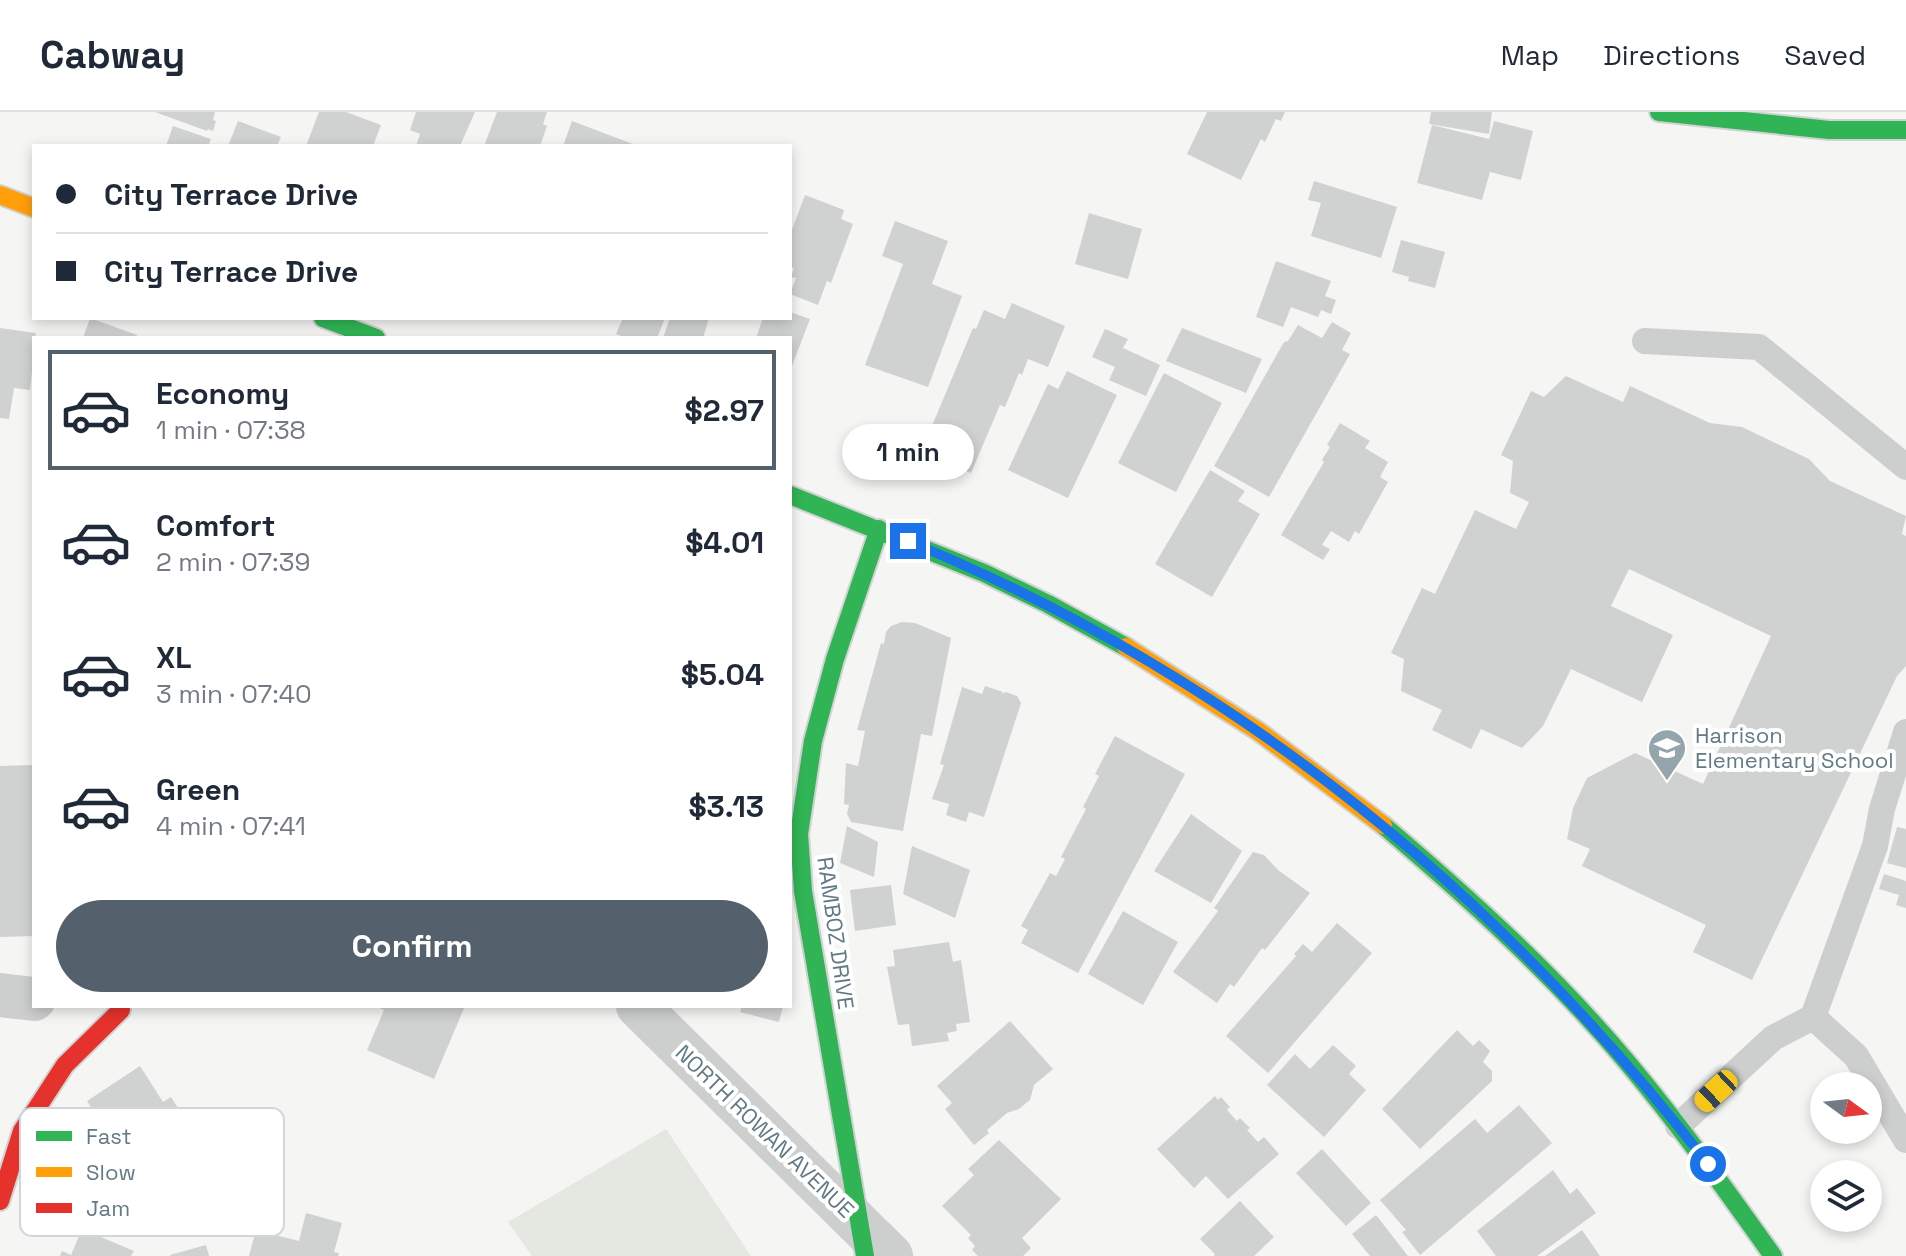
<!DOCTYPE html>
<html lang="en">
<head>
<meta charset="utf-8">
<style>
	:root { --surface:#fff; --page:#f6f6f7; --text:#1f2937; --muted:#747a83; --line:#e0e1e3; --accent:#54616c }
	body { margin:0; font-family:"Space Grotesk",sans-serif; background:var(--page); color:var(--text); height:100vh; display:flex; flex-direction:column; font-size:30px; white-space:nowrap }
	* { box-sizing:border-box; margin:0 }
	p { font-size:26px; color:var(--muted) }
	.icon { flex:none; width:44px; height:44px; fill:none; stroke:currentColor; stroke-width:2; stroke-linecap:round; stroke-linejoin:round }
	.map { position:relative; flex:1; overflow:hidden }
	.panel { position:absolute; left:32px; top:224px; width:760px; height:672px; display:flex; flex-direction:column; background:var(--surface); border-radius:0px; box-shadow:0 4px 12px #0003 }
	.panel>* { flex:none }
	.banner { position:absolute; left:32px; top:32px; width:760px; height:176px; border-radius:0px; box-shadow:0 4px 12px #0003; display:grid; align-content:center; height:176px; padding:0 24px; background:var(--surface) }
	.needle { width:52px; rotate:105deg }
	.fabs { position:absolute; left:1810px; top:960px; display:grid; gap:16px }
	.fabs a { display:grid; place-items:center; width:72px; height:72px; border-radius:50%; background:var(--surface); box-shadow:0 4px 12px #0003; font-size:40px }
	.end { position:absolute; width:36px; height:36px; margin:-18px; border:10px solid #1a73e8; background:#fff; box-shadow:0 0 0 4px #fff }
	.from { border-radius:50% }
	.bubble { position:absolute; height:56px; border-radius:28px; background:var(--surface); box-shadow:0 4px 12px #0003; font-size:26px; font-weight:600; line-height:56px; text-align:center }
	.car { position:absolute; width:24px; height:48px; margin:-24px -12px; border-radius:10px; box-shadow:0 0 6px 2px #0007; background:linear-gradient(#f5c518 24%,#345 0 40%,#f5c518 0 76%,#345 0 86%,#f5c518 0) }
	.banner b { display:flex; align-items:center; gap:28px; height:76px; font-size:30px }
	.banner b+b { border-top:2px solid var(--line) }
	.banner i { width:20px; height:20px; background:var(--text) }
	ul { padding:14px 0 0; list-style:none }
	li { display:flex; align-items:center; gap:24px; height:120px; margin:0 16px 12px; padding:0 8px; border:4px solid transparent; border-radius:0px }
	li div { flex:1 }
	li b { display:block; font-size:30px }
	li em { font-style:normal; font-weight:600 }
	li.active { border-color:var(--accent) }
	li>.icon { width:72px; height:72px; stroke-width:1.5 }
	.button { display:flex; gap:16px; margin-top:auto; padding:16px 24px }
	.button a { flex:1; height:92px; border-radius:48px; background:var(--accent); color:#fff; font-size:32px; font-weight:600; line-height:92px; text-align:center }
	header { display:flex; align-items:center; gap:48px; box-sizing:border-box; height:112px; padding:0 40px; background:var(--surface); border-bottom:2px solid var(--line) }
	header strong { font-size:38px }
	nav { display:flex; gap:44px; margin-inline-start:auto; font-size:28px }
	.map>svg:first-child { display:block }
	.green { fill:#e5e8e1 }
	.building { fill:#d0d2d1 }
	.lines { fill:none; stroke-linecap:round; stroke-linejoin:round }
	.fast-casing { stroke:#d1d3d3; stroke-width:22 }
	.slow-casing { stroke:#d1d3d3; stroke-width:22 }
	.jam-casing { stroke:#d1d3d3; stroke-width:22 }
	.lane { stroke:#cdcece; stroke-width:26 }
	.street { stroke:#cdcece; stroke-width:44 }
	.fast { stroke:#30b455; stroke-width:18 }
	.slow { stroke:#ff9f0a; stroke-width:18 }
	.jam { stroke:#e5322d; stroke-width:18 }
	.route { stroke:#1a73e8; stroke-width:10 }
	.labels { text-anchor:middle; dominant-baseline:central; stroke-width:8; stroke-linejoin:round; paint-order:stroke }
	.poi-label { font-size:22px; fill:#627a86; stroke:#fff; text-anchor:start }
	.street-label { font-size:22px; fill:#627a86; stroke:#fff }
	.key { fill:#fff; stroke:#d0d7db; stroke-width:2 }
	.key-label { font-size:22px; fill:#627a86 }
</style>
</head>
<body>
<header>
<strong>Cabway</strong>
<nav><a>Map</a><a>Directions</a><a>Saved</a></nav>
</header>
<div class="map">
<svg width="1906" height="1144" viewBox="0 0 1906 1144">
	<rect width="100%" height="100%" fill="#f5f5f3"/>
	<path class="green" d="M666,1017L751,1144H532L508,1110Z"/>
	<path class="building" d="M155,0H215L213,8L216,9L213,19L208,17L207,19Z
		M319,0H346L381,13L373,34H306Z
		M416,0H475L460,34H416L420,22L410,18Z
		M497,0H547L543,12L547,14L540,34H484Z
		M1207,0H1285L1281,9L1276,7L1265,30L1261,27L1241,68L1187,42Z
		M1431,0H1492L1489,22L1429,12Z
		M238,9L281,25L277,34H228Z
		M572,9L638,34H563Z
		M1494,9L1533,19L1521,68L1490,60L1482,88L1417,71L1432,13L1489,27Z
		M173,14L211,27L208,34H166Z
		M1314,69L1397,95L1381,146L1311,124L1321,91L1308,88Z
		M805,83L844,98L841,107L853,112L831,171L827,169L818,193L790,182L796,166L791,165L794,156L790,155V123Z
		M1089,101L1142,117L1128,167L1075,152Z
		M895,109L948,129L932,172L962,184L928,275L865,253L903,152L882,144Z
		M1401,128L1445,140L1435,176L1408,169L1409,165L1392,160Z
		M1276,149L1331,169L1325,184L1336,188L1331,202L1321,198L1318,205L1291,195L1283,215L1256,205Z
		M1012,191L1065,214L1048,255L1028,247L1022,263L1019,261L1005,295L1000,293L971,361L921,340L973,216L976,217L984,198L1005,207Z
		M790,200L810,207L790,259V226H756L763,206H790Z
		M90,206L137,223L136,226H83Z
		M623,206H665L657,226H626L616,222Z
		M670,206H709L703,226H663Z
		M1332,210L1351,221L1342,238L1350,242L1269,385L1214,354L1284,230L1288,229L1298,213L1322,226Z
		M0,216L36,221L30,278L14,276L9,307L0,306Z
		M1182,216L1262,247L1246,281L1166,249Z
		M1105,217L1128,227L1123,236L1160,253L1146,284L1109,268L1115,255L1092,245Z
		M1067,259L1117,283L1068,386L1008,358L1048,272L1058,277Z
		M1164,261L1222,291L1176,380L1118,351Z
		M1566,264L1623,290L1630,274L1710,311L1742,315L1809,347L1830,369L1906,404L1902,422L1906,424V554L1897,564L1752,868L1693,840L1706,813L1582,754L1590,737L1567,727L1573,696L1587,666L1635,641L1703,672L1771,524L1629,457L1611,494L1673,523L1642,590L1571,557L1543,614L1522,636L1481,617L1471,637L1432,618L1442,598L1401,579L1404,547L1391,541L1422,476L1435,482L1475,398L1516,417L1529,390L1510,381L1513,349L1501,343L1531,279L1544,285Z
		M1340,311L1370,329L1365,336L1388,350L1380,365L1388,370L1359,422L1355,419L1349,430L1331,419L1322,433L1330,437L1323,448L1281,423L1324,350L1322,348L1330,335L1327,333Z
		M1210,358L1245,379L1238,389L1260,402L1212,485L1155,452Z
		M902,510L915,511L951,526L932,624L921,622L903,719L851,710L847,702L849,693L844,692L846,651L858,654L865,619L857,618L881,531L884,532L886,520L891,514Z
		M985,574L1003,580L1002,582L1006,580L1017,584L1021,591L984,705L969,700L966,710L946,703L949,692L932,687L944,653L940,652L962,575L982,582Z
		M1115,624L1185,662L1078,861L1021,831L1028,818L1021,814L1050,761L1056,764L1065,747L1061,745L1086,697L1083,695L1099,664L1095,662Z
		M34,653V824L0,825V654Z
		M1191,702L1242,739L1211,791L1154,759Z
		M847,714L878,730L874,765L840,751Z
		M1897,715L1906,717V756L1887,751Z
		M912,734L970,758L955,806L903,782Z
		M1253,740L1264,743L1278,758L1310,781L1265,838L1262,836L1234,875L1230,872L1217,891L1173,860L1218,799L1214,796Z
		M1884,762L1906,769V796L1896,793L1899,783L1879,777Z
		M891,773L896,813L855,819L850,778Z
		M1123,799L1178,830L1143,893L1088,862Z
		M1337,811L1372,841L1268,961L1226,924L1296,844L1294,842L1303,832L1312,840Z
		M949,830L953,850L961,848L970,910L956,912L957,919L947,921L949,929L912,934L909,912L898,913L887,855L895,854L893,838Z
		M375,894H465L434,967L367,938L384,898Z
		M742,894H783L779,910L740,900Z
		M1010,909L1053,957L1034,973L1030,988L1019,997L1007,1001L987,1018L989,1021L974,1033L945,997L952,991L937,974Z
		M1457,918L1473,934L1479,928L1490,939L1483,950L1492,959V969L1420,1037L1382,997Z
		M1333,933L1356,954L1349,962L1366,978L1324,1025L1267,973L1295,942L1310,957Z
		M140,954L163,990L171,985L181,1001L170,1009L196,1047L164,1068L149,1045L131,1057L87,989Z
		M1215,984L1218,988L1221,985L1230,995L1227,998L1237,1009L1240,1006L1250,1016L1247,1018L1258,1030L1264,1025L1279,1042L1228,1087L1206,1064L1194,1076L1157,1037Z
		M1519,993L1552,1031L1420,1143L1402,1120L1406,1118L1380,1088L1475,1007L1487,1021Z
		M999,1028L1061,1087L1022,1126L1031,1136L1023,1144H978L972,1138L975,1134L968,1126L971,1123L942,1094L974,1063L968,1057Z
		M1322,1037L1371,1091L1346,1114L1296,1061Z
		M1553,1058L1570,1082L1577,1076L1596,1101L1537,1144H1496L1477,1119Z
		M1240,1089L1274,1125L1254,1144H1214L1215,1142L1200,1127Z
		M306,1101L342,1111L334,1140L339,1141L338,1144H249L256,1118L299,1129Z
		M1376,1103L1408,1144H1370L1352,1122Z
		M82,1117L134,1139L131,1144H60L62,1139L71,1143Z
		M1582,1118L1600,1144H1545Z
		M206,1133L209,1144H170V1143Z"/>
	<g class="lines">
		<g class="fast-casing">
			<path id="fast" d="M1659,0L1829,18H1906
				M323,206L376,226
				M790,383L984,461L1048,492L1126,535
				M1383,713C1469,786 1554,863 1627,950C1679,1012 1726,1078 1773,1144
				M865,1144L803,779L799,722L813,629L835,547L879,417"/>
		</g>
		<g class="slow-casing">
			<path id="slow" d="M0,83L34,96
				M1126,535L1258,619L1383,713"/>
		</g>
		<g class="jam-casing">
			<path id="jam" d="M0,1089L22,1019L65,953L121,898"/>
		</g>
		<path class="lane" d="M1645,229L1759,235L1906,355
			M1813,905L1875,734L1882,697L1906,620
			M1678,1014L1773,926L1813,905L1856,944L1906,1028"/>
		<path class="street" d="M0,883L34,887
			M638,894L891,1144"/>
		<use href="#fast" class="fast"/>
		<use href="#slow" class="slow"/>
		<use href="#jam" class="jam"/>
	</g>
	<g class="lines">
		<path class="route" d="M908,429C1232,563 1495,776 1708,1052"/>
	</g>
	<defs>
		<g id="school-pin" transform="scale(2)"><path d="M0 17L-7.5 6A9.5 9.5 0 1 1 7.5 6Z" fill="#95a5ac" stroke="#fff"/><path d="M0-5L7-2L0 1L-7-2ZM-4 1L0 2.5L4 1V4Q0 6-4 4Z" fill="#fff"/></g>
	</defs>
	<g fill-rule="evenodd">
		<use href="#school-pin" x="1667" y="636"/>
	</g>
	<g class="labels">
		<g class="poi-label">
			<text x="1695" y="623">Harrison<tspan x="1695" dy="25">Elementary School</tspan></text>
		</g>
		<g class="street-label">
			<text transform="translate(836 821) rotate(82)">RAMBOZ DRIVE</text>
			<text transform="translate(765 1019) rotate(44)">NORTH ROWAN AVENUE</text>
		</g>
	</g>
	<rect x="20" y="996" width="264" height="128" rx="12" class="key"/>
	<rect x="36" y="1019" width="36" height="10" fill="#30b455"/>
	<rect x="36" y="1055" width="36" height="10" fill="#ff9f0a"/>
	<rect x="36" y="1091" width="36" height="10" fill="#e5322d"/>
	<g class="key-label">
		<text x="86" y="1032">Fast</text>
		<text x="86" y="1068">Slow</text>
		<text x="86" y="1104">Jam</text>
	</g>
</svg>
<div class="fabs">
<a><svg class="needle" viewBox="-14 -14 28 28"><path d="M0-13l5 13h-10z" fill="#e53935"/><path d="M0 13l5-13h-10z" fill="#747a83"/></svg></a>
<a><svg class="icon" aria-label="layers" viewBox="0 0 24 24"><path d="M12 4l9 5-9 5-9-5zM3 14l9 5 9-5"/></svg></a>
</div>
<i class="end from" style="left:1708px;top:1052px"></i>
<i class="end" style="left:908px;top:429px"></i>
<div class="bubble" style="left:842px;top:312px;width:132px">1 min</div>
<i class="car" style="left:1716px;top:979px;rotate:227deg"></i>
<div class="banner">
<b><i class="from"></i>City Terrace Drive</b>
<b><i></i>City Terrace Drive</b>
</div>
<section class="panel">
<ul>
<li class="active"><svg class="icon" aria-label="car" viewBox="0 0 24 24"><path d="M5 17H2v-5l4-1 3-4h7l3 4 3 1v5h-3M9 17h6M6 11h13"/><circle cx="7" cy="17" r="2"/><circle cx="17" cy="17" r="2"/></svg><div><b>Economy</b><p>1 min · 07:38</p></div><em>$2.97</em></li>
<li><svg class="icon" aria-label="car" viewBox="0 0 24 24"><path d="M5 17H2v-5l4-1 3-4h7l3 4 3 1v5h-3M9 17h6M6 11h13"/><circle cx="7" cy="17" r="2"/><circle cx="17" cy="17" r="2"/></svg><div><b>Comfort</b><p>2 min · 07:39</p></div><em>$4.01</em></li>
<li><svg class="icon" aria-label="car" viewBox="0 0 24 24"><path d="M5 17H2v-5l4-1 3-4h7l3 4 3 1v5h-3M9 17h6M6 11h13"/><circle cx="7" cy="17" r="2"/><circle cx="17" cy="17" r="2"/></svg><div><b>XL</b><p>3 min · 07:40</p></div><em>$5.04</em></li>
<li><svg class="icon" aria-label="car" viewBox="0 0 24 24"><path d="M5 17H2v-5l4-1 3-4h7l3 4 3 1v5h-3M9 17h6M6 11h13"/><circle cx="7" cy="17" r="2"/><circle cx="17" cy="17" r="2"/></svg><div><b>Green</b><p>4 min · 07:41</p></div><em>$3.13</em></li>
</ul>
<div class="button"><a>Confirm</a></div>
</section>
</div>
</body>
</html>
